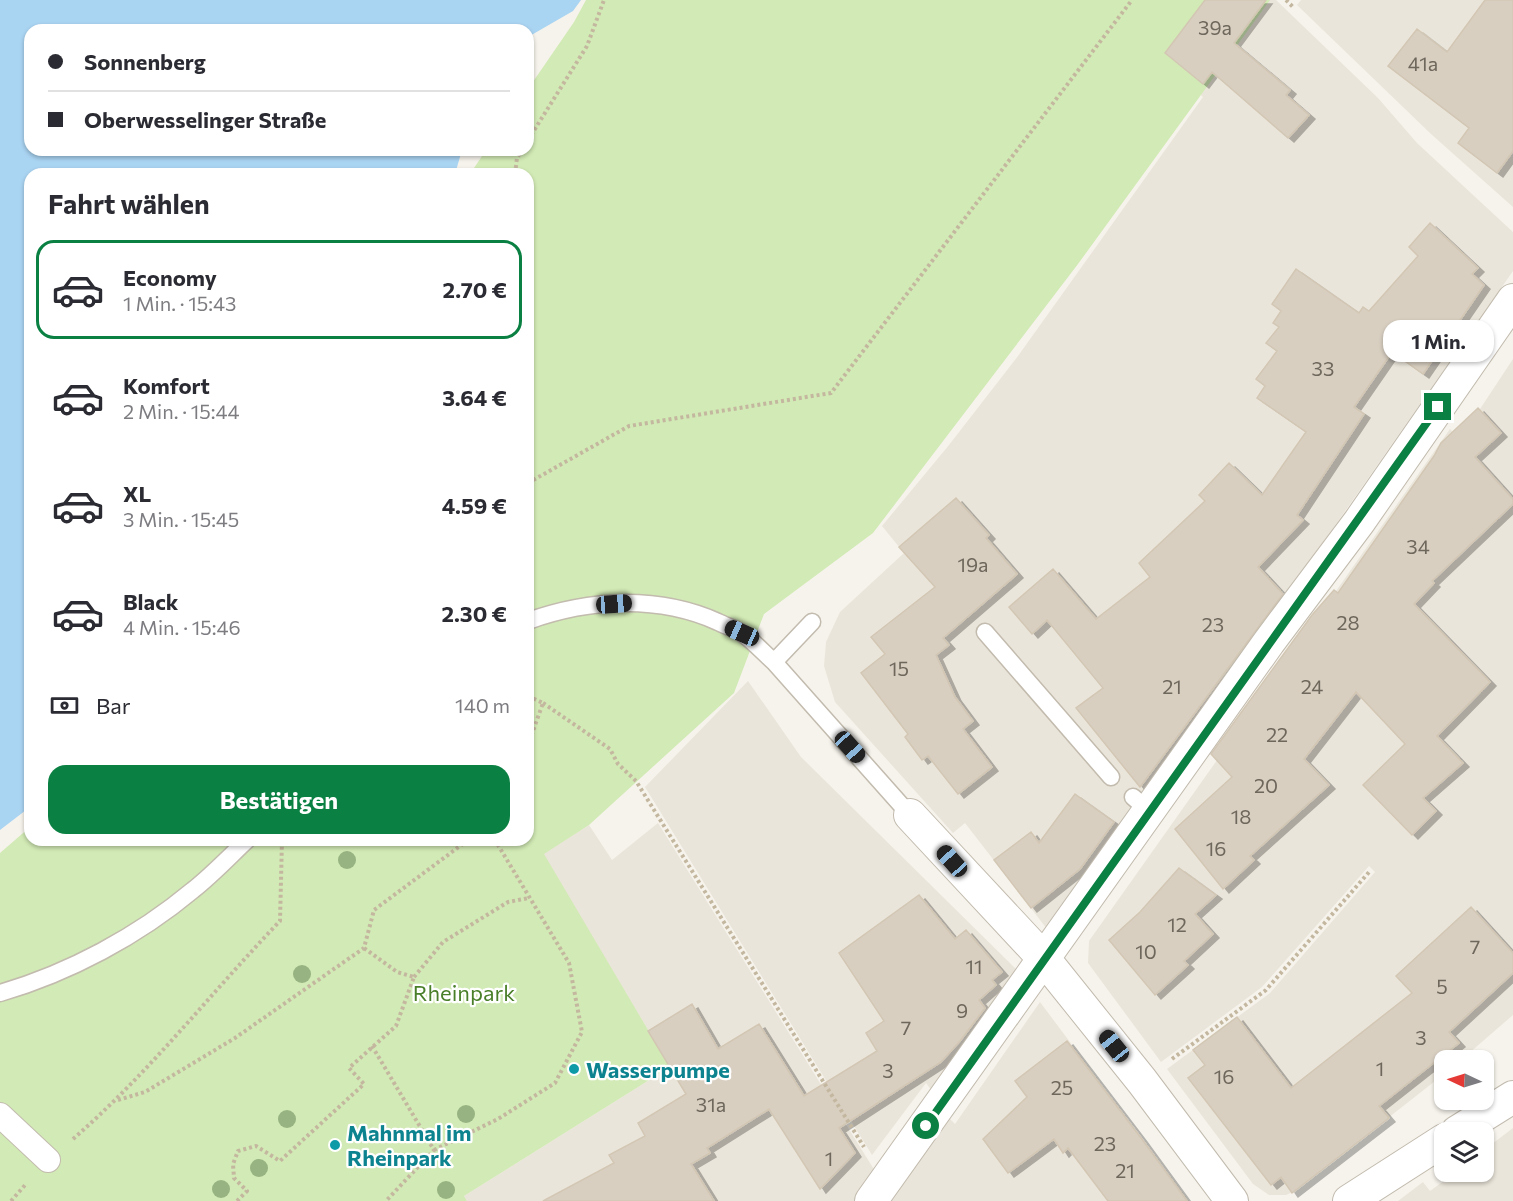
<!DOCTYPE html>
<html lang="de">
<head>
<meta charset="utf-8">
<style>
	:root { --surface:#fff; --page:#f2f2f3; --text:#2b2b33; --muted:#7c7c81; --line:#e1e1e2; --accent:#0b8043 }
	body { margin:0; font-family:Commissioner,sans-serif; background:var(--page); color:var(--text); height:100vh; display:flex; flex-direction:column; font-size:22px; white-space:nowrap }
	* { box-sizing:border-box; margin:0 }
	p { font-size:20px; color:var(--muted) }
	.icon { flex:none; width:33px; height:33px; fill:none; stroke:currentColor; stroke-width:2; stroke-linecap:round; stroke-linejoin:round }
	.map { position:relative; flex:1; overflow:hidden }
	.details { position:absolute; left:24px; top:168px; width:510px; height:678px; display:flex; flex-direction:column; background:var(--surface); border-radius:18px; box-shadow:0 2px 4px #0004 }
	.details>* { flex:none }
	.guide { position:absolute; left:24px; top:24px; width:510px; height:132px; border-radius:18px; box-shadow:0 2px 4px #0004; display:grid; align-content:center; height:132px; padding:0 24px; background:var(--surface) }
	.needle { width:39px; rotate:274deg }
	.buttons { position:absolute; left:1434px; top:1050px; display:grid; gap:12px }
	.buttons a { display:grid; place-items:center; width:60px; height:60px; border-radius:12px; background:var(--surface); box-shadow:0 2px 4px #0004; font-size:30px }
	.end { position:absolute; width:27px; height:27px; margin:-14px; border:8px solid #0b8043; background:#fff; box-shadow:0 0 0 3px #fff }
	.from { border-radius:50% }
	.bubble { position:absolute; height:42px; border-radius:18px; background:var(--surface); box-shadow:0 2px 4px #0004; font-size:20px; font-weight:700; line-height:42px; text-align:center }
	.car { position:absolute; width:18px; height:36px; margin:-18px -9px; border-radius:8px; box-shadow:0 0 4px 2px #0007; background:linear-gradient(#222 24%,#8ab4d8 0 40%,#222 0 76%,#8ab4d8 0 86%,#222 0) }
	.guide b { display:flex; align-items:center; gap:21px; height:57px; font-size:22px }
	.guide b+b { border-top:2px solid var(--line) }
	.guide i { width:15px; height:15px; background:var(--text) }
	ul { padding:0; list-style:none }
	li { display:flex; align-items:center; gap:18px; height:99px; margin:0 12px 9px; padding:0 12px; border:3px solid transparent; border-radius:18px }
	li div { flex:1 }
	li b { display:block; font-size:22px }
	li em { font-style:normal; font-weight:700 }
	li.on { border-color:var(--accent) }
	li>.icon { width:54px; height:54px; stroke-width:1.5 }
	h2 { padding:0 24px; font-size:27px; line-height:72px }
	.pay { display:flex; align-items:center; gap:15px; height:66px; padding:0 24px; font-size:22px }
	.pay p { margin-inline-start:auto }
	.button { display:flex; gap:12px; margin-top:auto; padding:12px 24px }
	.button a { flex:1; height:69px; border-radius:18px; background:var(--accent); color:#fff; font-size:24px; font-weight:700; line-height:69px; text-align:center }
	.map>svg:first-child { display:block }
	.residential { fill:#eae5da }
	.green { fill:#d2eab5 }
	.water { fill:#a9d4f2 }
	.building { fill:#d8cfc1; stroke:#d3c7b4; stroke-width:1.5; filter:url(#shadow) }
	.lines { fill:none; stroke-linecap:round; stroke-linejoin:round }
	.service-casing { stroke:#c2bbae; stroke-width:19 }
	.pedestrian-casing { stroke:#c2bbae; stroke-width:26 }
	.minor-casing { stroke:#c2bbae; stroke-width:34 }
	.path { stroke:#c4b79f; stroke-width:4; stroke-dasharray:3 3; stroke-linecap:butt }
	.service { stroke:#fff; stroke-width:16 }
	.pedestrian { stroke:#fff; stroke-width:24 }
	.minor { stroke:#fff; stroke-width:32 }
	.tree { fill:#97b381 }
	.route { stroke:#0b8043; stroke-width:8 }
	.culture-dot { fill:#0f9aa8; stroke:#fff; stroke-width:2 }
	.labels { text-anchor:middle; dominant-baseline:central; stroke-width:4.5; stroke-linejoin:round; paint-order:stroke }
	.number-label { font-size:20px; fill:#6e675b }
	.park-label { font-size:22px; fill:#4a7f2a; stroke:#fff }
	.culture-label { font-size:22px; font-weight:bold; fill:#0d838f; stroke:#fff; text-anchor:start }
</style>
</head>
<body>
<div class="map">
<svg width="1513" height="1201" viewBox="0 0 1513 1201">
	<defs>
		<filter id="shadow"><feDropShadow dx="6" dy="4" stdDeviation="0" flood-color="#0004"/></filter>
	</defs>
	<rect width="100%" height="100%" fill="#f6f3ec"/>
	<path class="residential" d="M1205,0H1276L1378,98L1417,143L1513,232V271L1234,670L1047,929L965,823L953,833L835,702L824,666L826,642L840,612L904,553L882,526L949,445L1018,356L1203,97L1187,83Z
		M1301,0H1513V207L1431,134L1297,5Z
		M1513,359V1015L1461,1060H1444V1074L1295,1191L1286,1195H1269L1253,1184L1167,1069L1270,993L1375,872L1369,866L1262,987L1161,1062L1088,963L1089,941L1319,616L1315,612L1334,590L1336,591L1450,429L1453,432L1478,408L1480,409Z
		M748,681L801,757L1017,970L932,1091L926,1083L872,1155L645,787Z
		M658,823L875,1171L866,1189L855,1201H467L464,1196L670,1067L543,854L589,825L612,860Z
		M1040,1002L1189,1201H888L949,1118L955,1124Z
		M1513,1128V1201H1398L1423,1182L1430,1191L1456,1172H1484V1150Z"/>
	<path class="green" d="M586,0H1270L1078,264L873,533L764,614L734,693L589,825L544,854L670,1067L464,1196L467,1201H0V853L30,827V840H528V174H470L486,150H528V89L574,22Z"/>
	<path class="water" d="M0,0H581L573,11L528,37V30H30V150H462L455,174H30V807L0,830Z"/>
	<path class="building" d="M1205,0H1266L1234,43L1290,90L1286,95L1309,115L1288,138L1212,72L1203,84L1165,53Z
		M1485,0H1513V151L1497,173L1458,143L1469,128L1388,66L1417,29L1447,52Z
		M1430,223L1478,268L1472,274L1484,285L1423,374L1392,352L1354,407L1364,414L1297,515L1303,520L1258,567L1283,594L1140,787L1076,708L1103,688L1047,620L1032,634L1009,607L1053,569L1096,619L1150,577L1139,563L1205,501L1199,495L1229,463L1262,495L1306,432L1257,398L1265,386L1256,379L1277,351L1266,343L1279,327L1273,323L1281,311L1272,304L1296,269L1359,313L1363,307L1369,311L1418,256L1409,247Z
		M1478,408L1501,433L1475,457L1513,499V504L1432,581L1434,583L1414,604L1490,682L1437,736L1463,763L1423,798L1436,811L1412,835L1363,785L1405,744L1356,692L1304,759L1329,785L1250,856L1254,860L1223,889L1175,829L1232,777L1211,754L1312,615L1334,590L1338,593L1434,456L1441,443Z
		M956,498L989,535L986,538L1017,574L943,638L949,645L936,655L955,697L973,721L963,729L992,767L958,794L928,756L922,760L905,737L908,734L861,673L885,654L871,637L935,587L899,547Z
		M1075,794L1114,822L1080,869L1031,908L994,860L1031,832L1039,843Z
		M1179,868L1216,895L1195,914L1213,934L1184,961L1188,965L1155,995L1109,940L1140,912Z
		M919,895L955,939L966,930L1002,972L992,980L996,985L979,1000L985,1008L960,1041L941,1062L839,1128L855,1153L820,1189L769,1109L707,1148L710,1153L691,1164L714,1201H543L614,1163L609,1155L645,1136L638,1123L686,1094L648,1031L692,1004L718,1049L759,1024L804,1096L877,1051L866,1033L884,1021L839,953Z
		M1471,907L1513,953V973L1449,1032L1459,1043L1379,1106L1389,1118L1292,1193L1281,1177L1271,1185L1188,1078L1205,1065L1193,1050L1237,1017L1291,1088L1412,993L1396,976Z
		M1067,1041L1141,1138L1187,1201H1108L1068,1148L1063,1153L1054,1139L1008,1173L983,1139L1027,1097L1015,1081Z"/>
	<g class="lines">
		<g class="service-casing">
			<path id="service" d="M528,621C589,599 658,595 718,622C726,626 736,629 743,634C754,642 764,653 774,662
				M812,622L774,662L910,815
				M985,632L1111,777
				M1133,797L1149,811
				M0,993C69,973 138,936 193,890C212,875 229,857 247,840"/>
		</g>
		<g class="pedestrian-casing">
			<path id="pedestrian" d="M0,1115L48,1160"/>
		</g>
		<g class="minor-casing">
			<path id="minor" d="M910,815L1045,960L1142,1081L1232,1201
				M1457,1132L1513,1097
				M871,1201L1269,642L1359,522L1513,300
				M1349,1201L1444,1140"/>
		</g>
		<path class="path" d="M1286,0L1293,7
			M528,140L587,46L604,0
			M515,174L517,158L522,150
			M528,483L629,426L831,393L1132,0
			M528,696L543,703L528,745
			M543,703L610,749L618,764L636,781L864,1147
			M414,977L443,942L508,902L529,898
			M372,1046L434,1150L386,1201
			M1172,1059L1266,990L1370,871
			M118,1100L145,1092L235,1038L364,948L374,910L468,840
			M73,1139C148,1074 210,994 280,921L282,840
			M434,1150L498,1119L555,1083L582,1032L569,963L495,840
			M11,1201L26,1184
			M237,1201L247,1191L234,1178L233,1164L238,1151L256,1146L280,1161L364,1084L349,1068L396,1026L414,977L397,972L364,948"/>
		<use href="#service" class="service"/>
		<use href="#pedestrian" class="pedestrian"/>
		<use href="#minor" class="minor"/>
	</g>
	<g class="tree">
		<circle cx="347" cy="860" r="9"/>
		<circle cx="302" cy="974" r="9"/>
		<circle cx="466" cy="1114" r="9"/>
		<circle cx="287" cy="1119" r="9"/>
		<circle cx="259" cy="1168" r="9"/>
		<circle cx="221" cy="1189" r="9"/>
		<circle cx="446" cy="1190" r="9"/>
	</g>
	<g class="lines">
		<path class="route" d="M926,1126L1438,407"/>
	</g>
	<g class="culture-dot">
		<circle cx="574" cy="1069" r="6"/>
		<circle cx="335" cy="1145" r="6"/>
	</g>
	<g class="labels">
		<g class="number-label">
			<text x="1215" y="27">39a</text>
			<text x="1423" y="63">41a</text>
			<text x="1323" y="368">33</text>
			<text x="1418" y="546">34</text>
			<text x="973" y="564">19a</text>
			<text x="1348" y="622">28</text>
			<text x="1213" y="624">23</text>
			<text x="899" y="668">15</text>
			<text x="1172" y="686">21</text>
			<text x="1312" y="686">24</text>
			<text x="1277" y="734">22</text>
			<text x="1266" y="785">20</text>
			<text x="1241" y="816">18</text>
			<text x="1216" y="848">16</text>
			<text x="1177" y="924">12</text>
			<text x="1475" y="946">7</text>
			<text x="1146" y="951">10</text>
			<text x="974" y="966">11</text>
			<text x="1442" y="986">5</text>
			<text x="962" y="1010">9</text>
			<text x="906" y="1027">7</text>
			<text x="1421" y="1037">3</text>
			<text x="1380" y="1068">1</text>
			<text x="888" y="1070">3</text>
			<text x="1224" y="1076">16</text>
			<text x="1062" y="1087">25</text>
			<text x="711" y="1104">31a</text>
			<text x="1105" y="1143">23</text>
			<text x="829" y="1158">1</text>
			<text x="1125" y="1170">21</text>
		</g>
		<g class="park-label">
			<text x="464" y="992">Rheinpark</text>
		</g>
		<g class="culture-label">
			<text x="586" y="1069">Wasserpumpe</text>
			<text x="347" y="1132">Mahnmal im<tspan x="347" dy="25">Rheinpark</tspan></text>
		</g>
	</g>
</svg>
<div class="buttons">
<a><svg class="needle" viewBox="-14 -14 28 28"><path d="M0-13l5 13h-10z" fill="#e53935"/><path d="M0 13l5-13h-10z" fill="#7c7c81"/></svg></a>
<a><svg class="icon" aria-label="layers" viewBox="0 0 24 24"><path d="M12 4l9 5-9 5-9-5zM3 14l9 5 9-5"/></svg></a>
</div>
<i class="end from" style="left:926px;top:1126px"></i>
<i class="end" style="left:1438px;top:407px"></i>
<div class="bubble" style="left:1383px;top:320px;width:111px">1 Min.</div>
<i class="car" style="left:614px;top:604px;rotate:86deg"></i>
<i class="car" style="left:742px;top:633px;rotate:294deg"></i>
<i class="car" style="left:850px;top:747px;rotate:138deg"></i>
<i class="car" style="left:952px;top:861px;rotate:318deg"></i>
<i class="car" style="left:1114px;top:1046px;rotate:321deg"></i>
<div class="guide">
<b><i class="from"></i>Sonnenberg</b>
<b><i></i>Oberwesselinger Straße</b>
</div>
<section class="details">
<h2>Fahrt wählen</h2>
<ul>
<li class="on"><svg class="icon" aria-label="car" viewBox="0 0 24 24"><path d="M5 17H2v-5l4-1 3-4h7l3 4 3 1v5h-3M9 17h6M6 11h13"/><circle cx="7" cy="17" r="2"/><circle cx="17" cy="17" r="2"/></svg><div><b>Economy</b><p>1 Min. · 15:43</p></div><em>2.70 €</em></li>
<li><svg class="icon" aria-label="car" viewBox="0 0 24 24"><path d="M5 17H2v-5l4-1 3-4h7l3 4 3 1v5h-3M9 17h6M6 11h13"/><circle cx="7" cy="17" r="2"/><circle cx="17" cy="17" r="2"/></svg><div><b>Komfort</b><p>2 Min. · 15:44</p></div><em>3.64 €</em></li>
<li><svg class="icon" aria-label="car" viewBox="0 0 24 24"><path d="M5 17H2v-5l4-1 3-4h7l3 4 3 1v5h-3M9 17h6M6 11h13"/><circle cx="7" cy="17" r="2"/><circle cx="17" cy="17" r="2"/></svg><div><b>XL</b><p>3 Min. · 15:45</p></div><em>4.59 €</em></li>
<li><svg class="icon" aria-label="car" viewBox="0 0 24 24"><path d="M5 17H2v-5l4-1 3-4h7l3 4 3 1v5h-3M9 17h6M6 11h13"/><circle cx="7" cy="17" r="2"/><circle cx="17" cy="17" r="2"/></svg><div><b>Black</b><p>4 Min. · 15:46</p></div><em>2.30 €</em></li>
</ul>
<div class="pay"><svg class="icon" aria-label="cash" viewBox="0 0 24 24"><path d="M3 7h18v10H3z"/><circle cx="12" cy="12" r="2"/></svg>Bar<p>140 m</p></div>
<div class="button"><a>Bestätigen</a></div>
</section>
</div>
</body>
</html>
